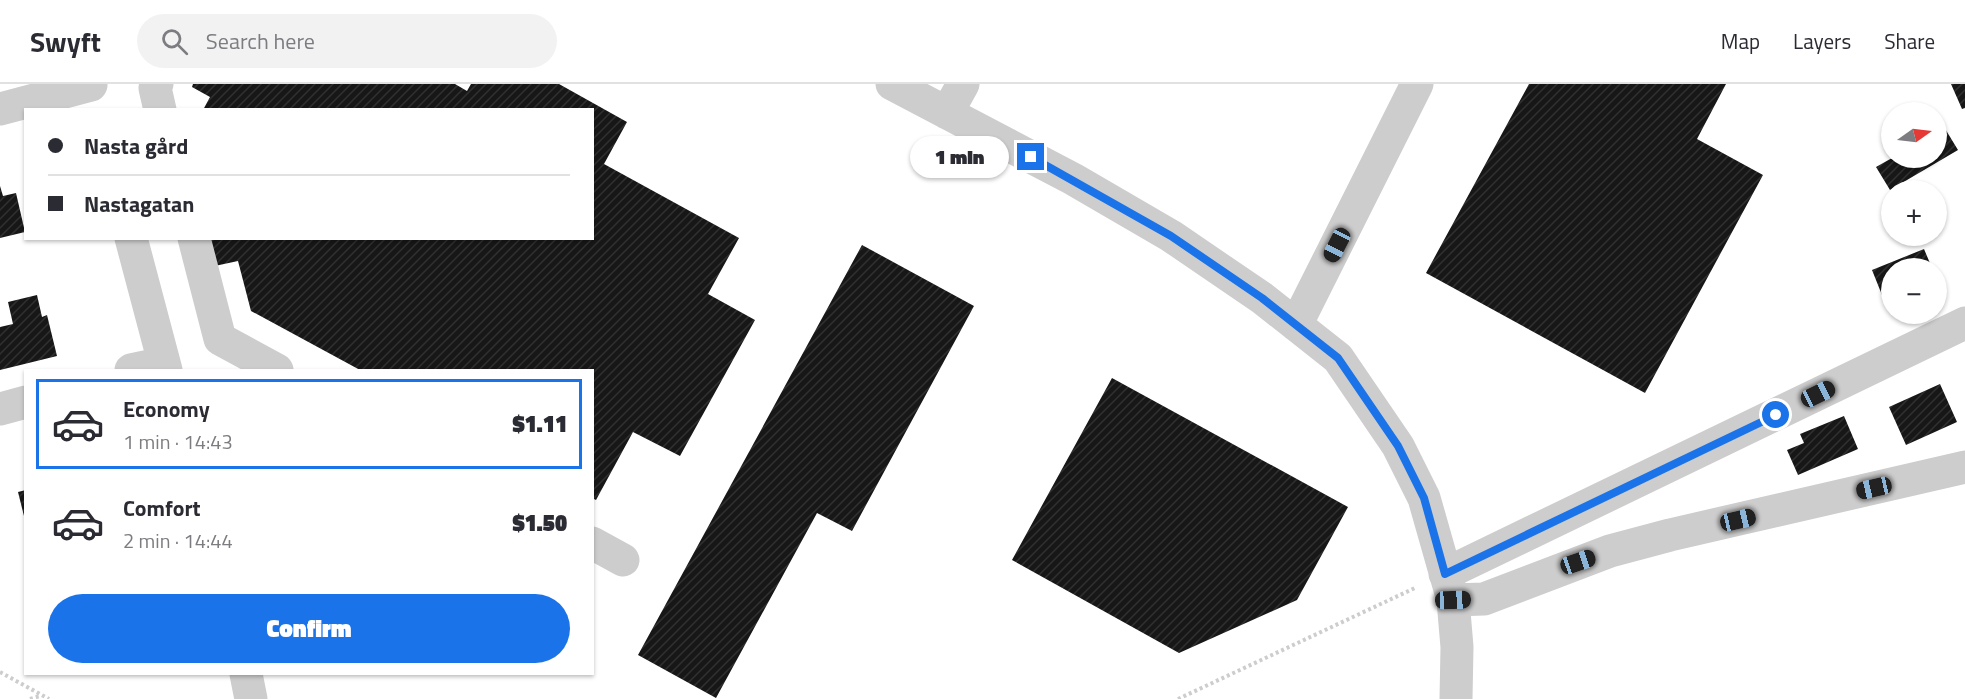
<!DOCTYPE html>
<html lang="en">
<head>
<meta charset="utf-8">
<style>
	:root { --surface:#fff; --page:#f2f2f3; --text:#2b2b33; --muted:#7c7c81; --line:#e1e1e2; --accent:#1a73e8 }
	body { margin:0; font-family:"Titillium Web",sans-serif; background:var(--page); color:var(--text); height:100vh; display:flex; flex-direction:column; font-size:22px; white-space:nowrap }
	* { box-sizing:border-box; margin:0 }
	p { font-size:20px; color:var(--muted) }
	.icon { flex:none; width:33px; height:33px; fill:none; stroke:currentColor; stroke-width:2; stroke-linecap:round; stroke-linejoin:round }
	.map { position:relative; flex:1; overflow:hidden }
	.drawer { position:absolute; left:24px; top:285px; width:570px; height:306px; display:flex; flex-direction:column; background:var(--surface); border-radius:0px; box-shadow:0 2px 4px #0004 }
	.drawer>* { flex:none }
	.guide { position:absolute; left:24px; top:24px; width:570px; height:132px; border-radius:0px; box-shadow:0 2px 4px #0004; display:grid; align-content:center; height:132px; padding:0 24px; background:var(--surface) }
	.needle { width:39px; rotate:76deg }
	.fabs { position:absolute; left:1881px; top:18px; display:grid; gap:12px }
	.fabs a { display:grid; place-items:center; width:66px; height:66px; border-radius:50%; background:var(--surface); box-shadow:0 2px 4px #0004; font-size:30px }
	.end { position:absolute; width:27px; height:27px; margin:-14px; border:8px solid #1a73e8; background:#fff; box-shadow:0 0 0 3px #fff }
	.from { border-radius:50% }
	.bubble { position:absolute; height:42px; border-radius:21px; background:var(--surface); box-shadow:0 2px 4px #0004; font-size:20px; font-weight:800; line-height:42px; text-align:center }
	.car { position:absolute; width:18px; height:36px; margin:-18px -9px; border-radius:8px; box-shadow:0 0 4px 2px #0007; background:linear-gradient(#222 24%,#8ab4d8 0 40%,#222 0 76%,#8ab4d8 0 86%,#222 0) }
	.guide b { display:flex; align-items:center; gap:21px; height:57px; font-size:22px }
	.guide b+b { border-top:2px solid var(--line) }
	.guide i { width:15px; height:15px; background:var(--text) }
	ul { padding:10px 0 0; list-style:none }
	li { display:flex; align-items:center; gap:18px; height:90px; margin:0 12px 9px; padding:0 12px; border:3px solid transparent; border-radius:0px }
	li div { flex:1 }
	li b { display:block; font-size:22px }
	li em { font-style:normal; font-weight:800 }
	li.on { border-color:var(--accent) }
	li>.icon { width:54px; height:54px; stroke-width:1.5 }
	.button { display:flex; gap:12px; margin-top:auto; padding:12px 24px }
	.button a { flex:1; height:69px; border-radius:36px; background:var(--accent); color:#fff; font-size:24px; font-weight:800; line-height:69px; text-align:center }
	header { display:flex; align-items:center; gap:36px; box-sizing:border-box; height:84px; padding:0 30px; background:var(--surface); border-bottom:2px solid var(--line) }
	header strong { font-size:28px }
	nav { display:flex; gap:33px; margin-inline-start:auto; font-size:21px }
	.search { width:420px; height:54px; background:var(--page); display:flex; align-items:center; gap:15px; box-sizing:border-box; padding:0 21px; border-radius:33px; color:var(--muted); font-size:22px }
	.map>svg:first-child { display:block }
	.building { fill:url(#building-hatch) }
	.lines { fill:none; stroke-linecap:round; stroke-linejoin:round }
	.path { stroke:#cdcdcd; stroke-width:4; stroke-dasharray:3 3; stroke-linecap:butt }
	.minor { stroke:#cdcdcd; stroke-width:33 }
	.route { stroke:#1a73e8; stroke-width:8 }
</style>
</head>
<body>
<header>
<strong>Swyft</strong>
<div class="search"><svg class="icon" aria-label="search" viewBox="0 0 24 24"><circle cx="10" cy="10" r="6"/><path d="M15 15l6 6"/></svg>Search here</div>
<nav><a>Map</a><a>Layers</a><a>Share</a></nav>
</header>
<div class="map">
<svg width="1965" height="615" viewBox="0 0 1965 615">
	<defs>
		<pattern id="building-hatch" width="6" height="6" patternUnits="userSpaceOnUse" patternTransform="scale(1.5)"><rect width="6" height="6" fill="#171717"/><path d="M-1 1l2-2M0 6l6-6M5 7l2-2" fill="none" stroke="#303030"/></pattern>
	</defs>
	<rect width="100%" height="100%" fill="#fff"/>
	<path class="building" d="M193,0H455L467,7L471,0H559L627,38L604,80L739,154L708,210L755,236L680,372L633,348L596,416L592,414V286H360L251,227L238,177L210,183L203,154H592V26H203L210,13L192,3Z
		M1529,0H1726L1697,55L1763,91L1645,309L1426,189Z
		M1951,0H1965V24L1962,25Z
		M1944,43L1958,66L1890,106L1876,83L1892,74H1936V47Z
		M0,102L3,112L16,109L25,148L0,154Z
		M862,161L974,222L852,447L817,429L716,614L638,571Z
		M1924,165L1932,184H1892V225L1888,226L1872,186Z
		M37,211L42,233L47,231L57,272L0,286V243L13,240L8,218Z
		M1112,294L1348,423L1297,516L1179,569L1012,476Z
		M1940,300L1957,338L1906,361L1889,323Z
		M1844,332L1858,365L1798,391L1787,366L1804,359L1800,350Z
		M26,406V436H25L18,408Z"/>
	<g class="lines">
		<path class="path" d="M0,588L49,615
			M30,615L40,612
			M1178,615L1417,503"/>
		<path class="minor" d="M157,0L155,4L160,26
			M892,0L1073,95L1171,152L1262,214L1338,274L1398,362L1424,414L1453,516L1457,563L1456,615
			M0,25L91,1
			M947,29L963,0
			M131,154L166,286
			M194,154L220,255L277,286
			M1296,241L1417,0
			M131,286L164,279
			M0,325L26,318
			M592,459L623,476
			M1445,490L1965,239
			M1453,516L1484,515L1610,467L1670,451L1965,383
			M246,590L251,615"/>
	</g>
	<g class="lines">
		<path class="route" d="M1031,73L1171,152L1262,214L1338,274L1398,362L1424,414L1445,490L1776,331"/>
	</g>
</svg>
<div class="fabs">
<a><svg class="needle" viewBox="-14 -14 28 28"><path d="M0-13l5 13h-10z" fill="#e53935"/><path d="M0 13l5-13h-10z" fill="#7c7c81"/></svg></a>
<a>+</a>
<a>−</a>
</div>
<i class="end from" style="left:1776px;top:331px"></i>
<i class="end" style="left:1031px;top:73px"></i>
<div class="bubble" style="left:910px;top:52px;width:99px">1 min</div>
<i class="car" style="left:1337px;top:161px;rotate:207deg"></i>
<i class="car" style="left:1818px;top:310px;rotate:64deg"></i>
<i class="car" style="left:1874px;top:404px;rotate:257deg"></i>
<i class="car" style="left:1738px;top:436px;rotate:77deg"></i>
<i class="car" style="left:1578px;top:478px;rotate:71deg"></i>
<i class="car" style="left:1453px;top:516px;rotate:88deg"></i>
<div class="guide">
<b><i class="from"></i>Nasta gård</b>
<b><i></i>Nastagatan</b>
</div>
<section class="drawer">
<ul>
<li class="on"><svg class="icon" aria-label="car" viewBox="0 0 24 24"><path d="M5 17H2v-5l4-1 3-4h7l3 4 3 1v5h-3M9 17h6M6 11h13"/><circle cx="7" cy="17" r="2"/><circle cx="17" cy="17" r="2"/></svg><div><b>Economy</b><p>1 min · 14:43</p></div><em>$1.11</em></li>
<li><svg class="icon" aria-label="car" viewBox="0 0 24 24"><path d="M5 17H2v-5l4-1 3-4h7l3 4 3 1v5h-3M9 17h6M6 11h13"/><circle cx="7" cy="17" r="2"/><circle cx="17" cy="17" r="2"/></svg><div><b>Comfort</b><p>2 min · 14:44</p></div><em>$1.50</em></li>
</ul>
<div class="button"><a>Confirm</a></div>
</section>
</div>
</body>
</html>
